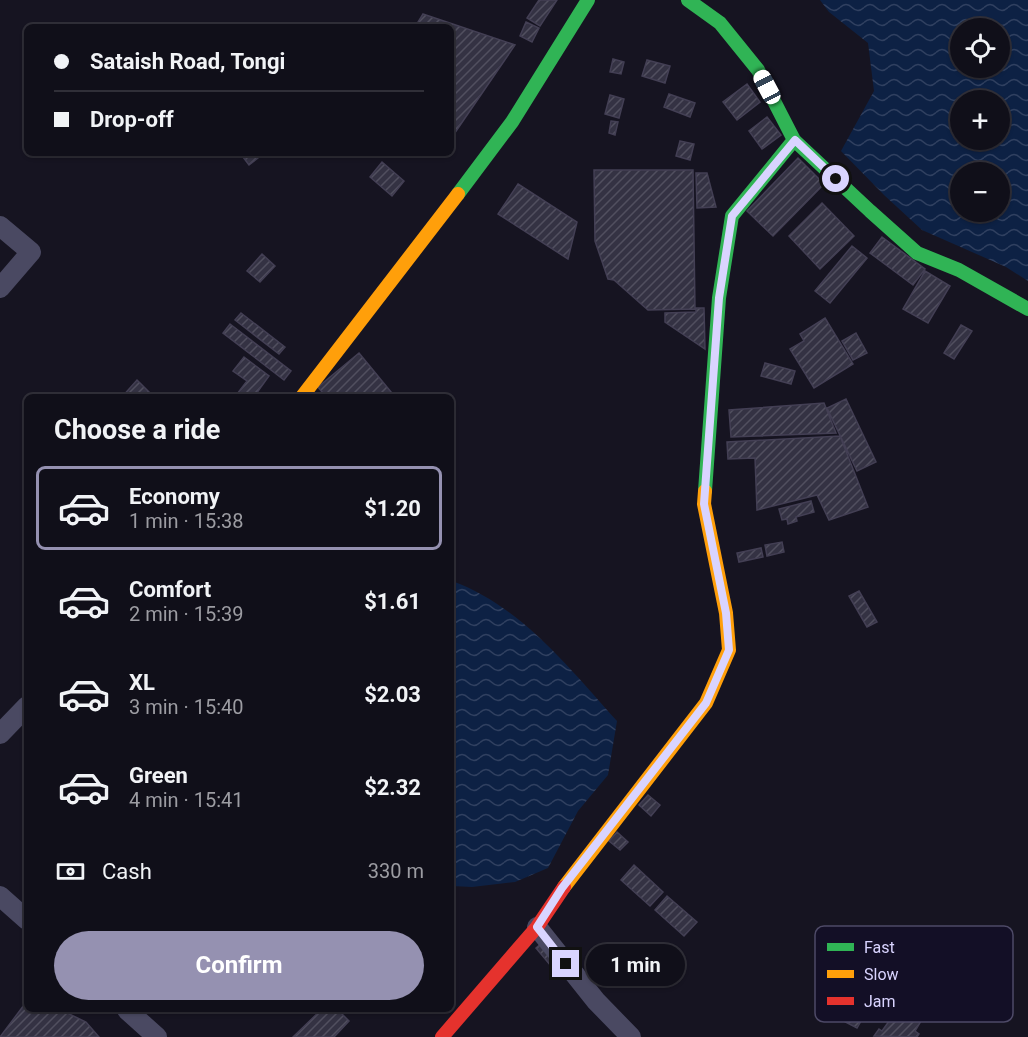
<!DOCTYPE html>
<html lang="en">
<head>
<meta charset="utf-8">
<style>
	:root { --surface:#100f19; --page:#191822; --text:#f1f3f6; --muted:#9c9ca2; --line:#302f38; --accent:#9591b1 }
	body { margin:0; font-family:Roboto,sans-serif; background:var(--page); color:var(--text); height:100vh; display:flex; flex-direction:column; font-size:22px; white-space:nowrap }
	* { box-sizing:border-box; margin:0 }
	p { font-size:20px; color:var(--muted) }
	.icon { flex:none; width:33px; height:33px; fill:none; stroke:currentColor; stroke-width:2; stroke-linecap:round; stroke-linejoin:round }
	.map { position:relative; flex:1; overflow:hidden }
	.panel { position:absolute; left:24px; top:394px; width:430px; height:618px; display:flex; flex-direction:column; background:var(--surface); border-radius:9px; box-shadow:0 2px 4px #0004,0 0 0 2px var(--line) }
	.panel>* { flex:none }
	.banner { position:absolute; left:24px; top:24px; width:430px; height:132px; border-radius:9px; box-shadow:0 2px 4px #0004,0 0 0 2px var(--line); display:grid; align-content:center; height:132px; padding:0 30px; background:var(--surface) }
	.buttons { position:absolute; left:950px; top:18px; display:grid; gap:12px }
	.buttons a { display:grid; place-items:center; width:60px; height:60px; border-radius:50%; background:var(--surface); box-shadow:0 2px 4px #0004,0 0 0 2px var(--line); font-size:30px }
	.end { position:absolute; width:27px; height:27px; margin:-14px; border:8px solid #d9d4ff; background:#111; box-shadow:0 0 0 3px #111 }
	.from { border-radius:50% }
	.bubble { position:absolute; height:42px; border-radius:21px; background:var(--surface); box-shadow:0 2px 4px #0004,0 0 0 2px var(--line); font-size:20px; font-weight:700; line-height:42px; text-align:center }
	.car { position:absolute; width:18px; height:36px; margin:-18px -9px; border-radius:8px; box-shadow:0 0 4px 2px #0007; background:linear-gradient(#fff 24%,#345 0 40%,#fff 0 76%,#345 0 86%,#fff 0) }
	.banner b { display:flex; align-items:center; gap:21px; height:57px; font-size:22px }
	.banner b+b { border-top:2px solid var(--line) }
	.banner i { width:15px; height:15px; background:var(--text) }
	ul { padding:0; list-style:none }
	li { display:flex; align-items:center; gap:18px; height:84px; margin:0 12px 9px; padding:0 18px; border:3px solid transparent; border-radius:9px }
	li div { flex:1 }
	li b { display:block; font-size:22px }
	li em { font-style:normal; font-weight:700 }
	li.on { border-color:var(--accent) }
	li>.icon { width:54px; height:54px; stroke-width:1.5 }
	h2 { padding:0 30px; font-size:27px; line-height:72px }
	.pay { display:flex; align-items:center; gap:15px; height:66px; padding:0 30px; font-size:22px }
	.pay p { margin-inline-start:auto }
	.primary-button { display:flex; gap:12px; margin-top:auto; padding:12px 30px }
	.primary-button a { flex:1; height:69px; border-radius:36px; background:var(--accent); color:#fff; font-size:24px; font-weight:700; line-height:69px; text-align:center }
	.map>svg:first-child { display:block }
	.water { fill:url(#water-waves); fill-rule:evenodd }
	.building { fill:url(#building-hatch); stroke:#433f54; stroke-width:1.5 }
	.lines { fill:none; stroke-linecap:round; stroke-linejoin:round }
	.street { stroke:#4a4962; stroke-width:20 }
	.fast { stroke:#30b455; stroke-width:14 }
	.slow { stroke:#ff9f0a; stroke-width:14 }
	.jam { stroke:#e5322d; stroke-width:14 }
	.route { stroke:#d9d4ff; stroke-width:8 }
	.key { fill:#130f26; stroke:#4e4a67; stroke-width:1.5 }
	.key-label { font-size:16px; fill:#d9d4ff }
</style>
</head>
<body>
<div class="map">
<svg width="1028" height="1037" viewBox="0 0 1028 1037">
	<defs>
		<pattern id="water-waves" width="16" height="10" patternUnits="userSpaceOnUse" patternTransform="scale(1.5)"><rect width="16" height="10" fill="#0d2144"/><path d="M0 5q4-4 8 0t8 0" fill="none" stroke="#304060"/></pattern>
		<pattern id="building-hatch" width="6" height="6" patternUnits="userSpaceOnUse" patternTransform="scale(1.5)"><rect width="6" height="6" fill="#343243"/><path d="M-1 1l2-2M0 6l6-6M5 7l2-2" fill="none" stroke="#514f5f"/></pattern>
	</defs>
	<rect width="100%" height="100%" fill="#161421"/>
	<path class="water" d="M820,0H1028V281L1006,267L922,230L884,195L841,151L874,91L868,43L829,12ZM960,28H999V68H960ZM960,100H999V140H960ZM960,172H999V212H960Z
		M452,581C521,606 569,668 617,721L608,775L578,811L548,868L515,882L472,887L452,886Z"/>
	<path class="building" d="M539,0H557L540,26L527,18Z
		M423,14L515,45L452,137V27H415Z
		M526,22L539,28L532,42L520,36Z
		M613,59L624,62L621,74L610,72Z
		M647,60L670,66L665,83L642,76Z
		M747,84L760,102L737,120L723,102Z
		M669,94L695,103L690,117L664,107Z
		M610,95L624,99L619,118L605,114Z
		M767,117L781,135L762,149L749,131Z
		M611,121L618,122L615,135L609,133Z
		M680,141L694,144L690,160L676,156Z
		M247,153H262L263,154L249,165L243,157Z
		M798,158L824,184L773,236L747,211Z
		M382,162L404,181L392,196L370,177Z
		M594,170H693L695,309L648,310L614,280L608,279L595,241Z
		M696,173H707L716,207L697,208Z
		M518,184L577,222L568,259L498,214Z
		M822,203L854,236L820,269L789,236Z
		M882,237L925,269L913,285L870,253Z
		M852,246L867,258L830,303L815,291Z
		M262,254L275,266L260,282L247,271Z
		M925,271L950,286L928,323L903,309Z
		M696,308H704L705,349L665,322V313L696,312Z
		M241,313L285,347L279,354L235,320Z
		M825,318L853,364L814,388L790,349L804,341L800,334Z
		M230,324L291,371L284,380L223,333Z
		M961,325L972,331L954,359L944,353Z
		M856,333L867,353L853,360L842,341Z
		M359,353L396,398H327L318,387Z
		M244,357L269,376L253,398H234L247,381L233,371Z
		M765,363L795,371L791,384L761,376Z
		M137,380L155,398H121Z
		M846,399L876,462L857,471L827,408Z
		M824,403L836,433L731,437L729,410Z
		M840,436L868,507L829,520L817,495L757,510L755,458L728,459L727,442Z
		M811,501L814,512L796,517L797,521L788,524L787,519L782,520L779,509Z
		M782,542L784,552L767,556L765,545Z
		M761,548L763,557L739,562L737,553Z
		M859,591L877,622L867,627L849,596Z
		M648,795L660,805L651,816L639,805Z
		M617,832L628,842L620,850L609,841Z
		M634,865L663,892L650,906L621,880Z
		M667,896L697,922L684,936L655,910Z
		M544,941L564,965L556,972L536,948Z
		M898,999L924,1016L915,1031L919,1034L917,1037L874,1036L879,1029L882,1031L892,1017L889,1014Z
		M27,1001V1010H61L86,1022L99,1037H0Z
		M835,1003L858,1015L856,1018L861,1021L857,1028L830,1014Z
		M321,1010H338L349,1021L334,1037H293Z"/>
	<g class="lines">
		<path class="street" d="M0,226L31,252L0,288
			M0,734L27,706
			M0,896L27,920
			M537,927L596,1001L631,1037
			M127,1010L157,1037"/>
		<path class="fast" d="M688,0L720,23L758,70L794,140L870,211L917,253L959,270L1028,309
			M458,194L512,122L588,0
			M705,491L719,298L732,216L794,140"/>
		<path class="slow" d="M301,398L458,194
			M564,887L706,703L729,650L726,613L704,504L705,491"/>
		<path class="jam" d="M442,1037L537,927L564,887"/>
	</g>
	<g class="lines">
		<path class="route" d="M566,964L537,927L562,888L706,703L729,650L726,613L704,504L719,298L732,216L795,140L836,179"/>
	</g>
	<rect x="815" y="926" width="198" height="96" rx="9" class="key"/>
	<rect x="827" y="943" width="27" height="8" fill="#30b455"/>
	<rect x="827" y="970" width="27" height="8" fill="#ff9f0a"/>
	<rect x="827" y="997" width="27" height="8" fill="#e5322d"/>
	<g class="key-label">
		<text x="864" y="953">Fast</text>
		<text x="864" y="980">Slow</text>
		<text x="864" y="1007">Jam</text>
	</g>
</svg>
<div class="buttons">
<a><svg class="icon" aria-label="locate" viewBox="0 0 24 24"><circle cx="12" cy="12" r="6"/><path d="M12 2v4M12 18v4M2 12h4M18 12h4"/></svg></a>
<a>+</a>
<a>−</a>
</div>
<i class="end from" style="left:836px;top:179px"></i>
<i class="end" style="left:566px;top:964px"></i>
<div class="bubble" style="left:586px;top:944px;width:99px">1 min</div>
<i class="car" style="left:767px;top:87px;rotate:332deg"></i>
<div class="banner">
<b><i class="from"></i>Sataish Road, Tongi</b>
<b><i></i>Drop-off</b>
</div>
<section class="panel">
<h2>Choose a ride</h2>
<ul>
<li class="on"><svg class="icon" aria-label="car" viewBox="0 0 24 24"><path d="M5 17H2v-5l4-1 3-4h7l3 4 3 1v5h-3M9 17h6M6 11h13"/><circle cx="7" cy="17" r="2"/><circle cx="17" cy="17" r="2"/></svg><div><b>Economy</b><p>1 min · 15:38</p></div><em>$1.20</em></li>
<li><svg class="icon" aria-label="car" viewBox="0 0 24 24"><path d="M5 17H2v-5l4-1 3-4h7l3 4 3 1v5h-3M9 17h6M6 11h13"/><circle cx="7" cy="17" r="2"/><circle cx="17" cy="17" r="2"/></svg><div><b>Comfort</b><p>2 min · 15:39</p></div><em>$1.61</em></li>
<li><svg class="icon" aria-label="car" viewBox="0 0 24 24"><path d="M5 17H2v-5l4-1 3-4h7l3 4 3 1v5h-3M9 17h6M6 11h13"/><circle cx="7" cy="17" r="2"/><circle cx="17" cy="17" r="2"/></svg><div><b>XL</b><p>3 min · 15:40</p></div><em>$2.03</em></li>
<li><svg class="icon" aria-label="car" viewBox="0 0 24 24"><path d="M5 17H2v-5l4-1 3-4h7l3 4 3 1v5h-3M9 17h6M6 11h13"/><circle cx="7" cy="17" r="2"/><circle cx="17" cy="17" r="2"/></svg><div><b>Green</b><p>4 min · 15:41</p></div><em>$2.32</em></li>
</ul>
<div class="pay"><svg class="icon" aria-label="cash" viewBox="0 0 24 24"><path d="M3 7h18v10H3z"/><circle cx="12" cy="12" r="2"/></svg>Cash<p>330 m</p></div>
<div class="primary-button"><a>Confirm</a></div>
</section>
</div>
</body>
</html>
